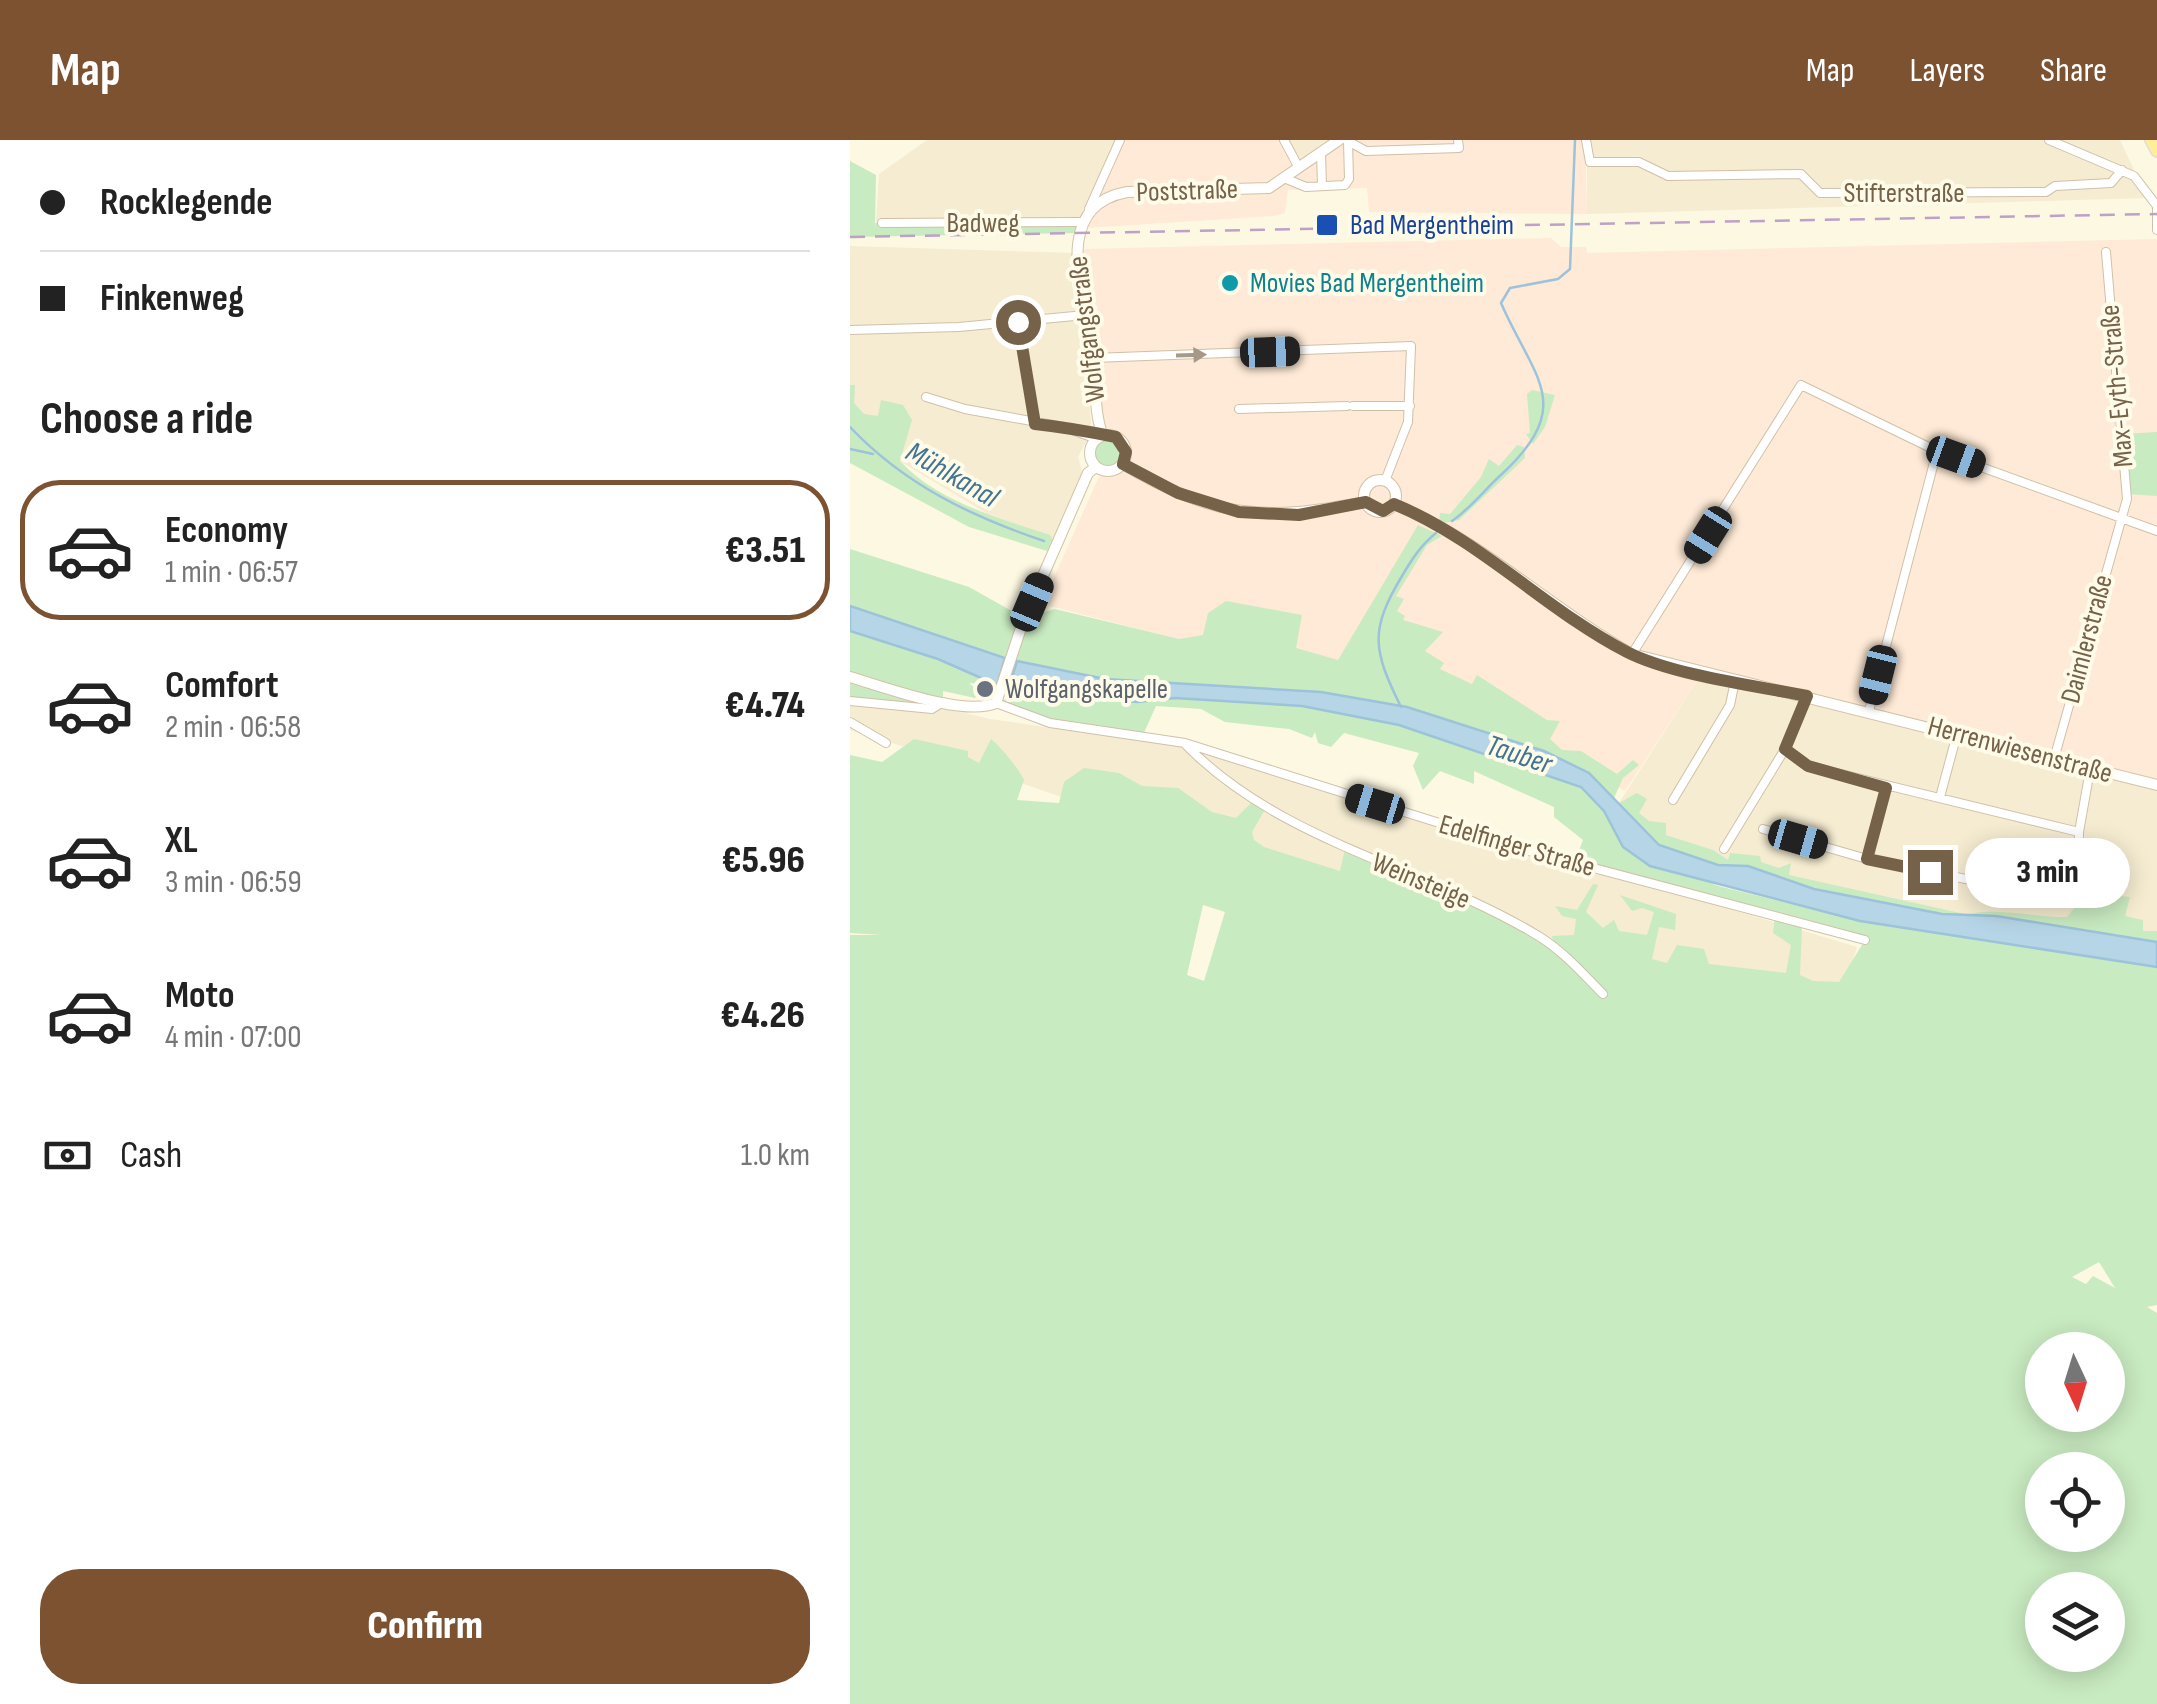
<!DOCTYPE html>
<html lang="en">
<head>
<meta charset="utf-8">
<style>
	:root { --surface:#fff; --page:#f2f2f2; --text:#222; --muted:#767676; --line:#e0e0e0; --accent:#7c5231 }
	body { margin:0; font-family:"Sofia Sans Condensed",sans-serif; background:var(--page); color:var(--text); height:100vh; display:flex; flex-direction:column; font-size:38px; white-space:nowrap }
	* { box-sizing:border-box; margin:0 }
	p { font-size:32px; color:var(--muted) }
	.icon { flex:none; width:55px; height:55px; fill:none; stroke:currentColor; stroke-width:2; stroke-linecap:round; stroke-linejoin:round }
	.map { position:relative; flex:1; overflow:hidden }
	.sheet { display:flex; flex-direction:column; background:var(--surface); width:850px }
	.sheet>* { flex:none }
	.top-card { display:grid; align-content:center; height:220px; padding:0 40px; background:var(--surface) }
	.needle { width:65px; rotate:176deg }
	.controls { position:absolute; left:1175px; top:1192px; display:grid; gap:20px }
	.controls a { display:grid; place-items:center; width:100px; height:100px; border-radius:50%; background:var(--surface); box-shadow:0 5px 25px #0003; font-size:50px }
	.end { position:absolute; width:45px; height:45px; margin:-22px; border:12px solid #766248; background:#fff; box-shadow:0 0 0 5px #fff }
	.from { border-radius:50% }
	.bubble { position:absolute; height:70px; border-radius:35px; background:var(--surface); box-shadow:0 5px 25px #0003; font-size:32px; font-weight:800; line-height:70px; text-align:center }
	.car { position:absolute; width:30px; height:60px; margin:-30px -15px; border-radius:12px; box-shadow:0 0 8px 2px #0007; background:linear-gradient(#222 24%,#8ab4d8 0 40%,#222 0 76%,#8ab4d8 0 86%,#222 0) }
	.top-card b { display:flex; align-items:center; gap:35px; height:95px; font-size:38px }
	.top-card b+b { border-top:2px solid var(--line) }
	.top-card i { width:25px; height:25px; background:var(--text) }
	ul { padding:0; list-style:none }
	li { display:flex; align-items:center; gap:30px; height:140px; margin:0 20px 15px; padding:0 20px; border:5px solid transparent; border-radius:40px }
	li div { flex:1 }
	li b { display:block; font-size:38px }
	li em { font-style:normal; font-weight:800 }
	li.active { border-color:var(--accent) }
	li>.icon { width:90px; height:90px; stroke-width:1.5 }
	h2 { padding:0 40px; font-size:45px; line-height:120px }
	.pay { display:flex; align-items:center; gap:25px; height:110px; padding:0 40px; font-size:38px }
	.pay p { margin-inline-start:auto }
	.button { display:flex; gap:20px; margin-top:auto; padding:20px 40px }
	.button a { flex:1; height:115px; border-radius:40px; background:var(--accent); color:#fff; font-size:40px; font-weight:800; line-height:115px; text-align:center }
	header { display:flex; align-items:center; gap:60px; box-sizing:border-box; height:140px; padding:0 50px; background:var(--accent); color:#fff }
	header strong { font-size:48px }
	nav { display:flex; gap:55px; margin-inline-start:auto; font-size:35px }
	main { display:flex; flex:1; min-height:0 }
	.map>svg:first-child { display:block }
	.residential { fill:#f5ecd1 }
	.commercial { fill:#feead6 }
	.green { fill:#c9ebc1; fill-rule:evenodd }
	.water { fill:#b6d6e7; stroke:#9cc3d9; stroke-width:2.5 }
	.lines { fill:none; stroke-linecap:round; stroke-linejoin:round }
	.stream { stroke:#9cc3d9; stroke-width:2.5 }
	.street-casing { stroke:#cfc1a9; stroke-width:10 }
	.secondary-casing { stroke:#d2c3a6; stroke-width:12 }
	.primary-casing { stroke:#e1dcd7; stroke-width:14 }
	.street { stroke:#fff; stroke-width:8 }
	.secondary { stroke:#fff; stroke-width:10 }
	.primary { stroke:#feee99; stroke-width:11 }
	.rail { stroke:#bda1c7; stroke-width:2.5; stroke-dasharray:15 10; stroke-linecap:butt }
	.oneway { fill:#a69988 }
	.route { stroke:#766248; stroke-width:12 }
	.transit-dot { fill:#1a4fb4; stroke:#fffbe9; stroke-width:4 }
	.culture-dot { fill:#0f9aa8; stroke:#fffbe9; stroke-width:4 }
	.worship-dot { fill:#6b7280; stroke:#fffbe9; stroke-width:4 }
	.labels { text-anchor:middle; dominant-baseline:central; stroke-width:8; stroke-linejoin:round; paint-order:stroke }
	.street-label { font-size:28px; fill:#766248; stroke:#fffbe9 }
	.transit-label { font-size:28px; fill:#164399; stroke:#fffbe9; text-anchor:start }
	.culture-label { font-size:28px; fill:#0d838f; stroke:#fffbe9; text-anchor:start }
	.worship-label { font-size:28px; fill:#5b616d; stroke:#fffbe9; text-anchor:start }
	.water-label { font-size:30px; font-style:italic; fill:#437491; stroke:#fffbe9 }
</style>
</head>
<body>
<header>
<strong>Map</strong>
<nav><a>Map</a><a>Layers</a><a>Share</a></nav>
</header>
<main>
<section class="sheet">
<div class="top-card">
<b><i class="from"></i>Rocklegende</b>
<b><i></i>Finkenweg</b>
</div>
<h2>Choose a ride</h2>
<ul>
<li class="active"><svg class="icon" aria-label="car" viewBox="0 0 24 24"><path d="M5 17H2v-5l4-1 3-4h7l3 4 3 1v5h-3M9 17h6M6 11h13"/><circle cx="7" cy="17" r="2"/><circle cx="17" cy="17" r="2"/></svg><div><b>Economy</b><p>1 min · 06:57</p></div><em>€3.51</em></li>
<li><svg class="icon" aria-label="car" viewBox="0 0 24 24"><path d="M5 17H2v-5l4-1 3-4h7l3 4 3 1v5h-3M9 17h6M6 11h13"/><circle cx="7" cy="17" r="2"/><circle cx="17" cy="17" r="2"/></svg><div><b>Comfort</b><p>2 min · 06:58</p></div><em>€4.74</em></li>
<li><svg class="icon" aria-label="car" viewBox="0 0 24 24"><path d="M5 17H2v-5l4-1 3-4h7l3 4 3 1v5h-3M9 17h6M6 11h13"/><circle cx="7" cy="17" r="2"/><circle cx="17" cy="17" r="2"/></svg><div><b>XL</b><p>3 min · 06:59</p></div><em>€5.96</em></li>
<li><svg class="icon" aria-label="car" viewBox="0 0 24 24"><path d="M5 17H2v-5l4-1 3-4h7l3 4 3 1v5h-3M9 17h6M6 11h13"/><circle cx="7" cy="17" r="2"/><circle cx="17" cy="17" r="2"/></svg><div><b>Moto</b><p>4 min · 07:00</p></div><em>€4.26</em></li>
</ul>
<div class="pay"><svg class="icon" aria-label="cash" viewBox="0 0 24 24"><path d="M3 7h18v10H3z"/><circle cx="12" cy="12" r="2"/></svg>Cash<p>1.0 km</p></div>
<div class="button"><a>Confirm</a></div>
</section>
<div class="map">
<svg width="1307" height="1564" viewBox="0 0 1307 1564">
	<rect width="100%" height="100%" fill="#fdf8e2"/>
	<path class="residential" d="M77,0H267L231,80L26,82L29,34Z
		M434,0H489L449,28Z
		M737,0H1270L1297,58L737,74Z
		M0,106L222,113L242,290L228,317L234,338L205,400L136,373L0,291Z
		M852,533L1307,645V796L1146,776L1092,774L809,705L769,663Z
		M0,546L140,579L342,608L1007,807L992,853L732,813L360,708L168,642L0,590Z"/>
	<path class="commercial" d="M274,0H434L449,28L489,0H735L737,74L519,72L517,48L438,50L435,73L423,76L236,88Z
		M701,98L711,107H736L737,113L1307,99V645L852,533L775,651L532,522L489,527L350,505L192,464L249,337L277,326L274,303L262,295H250L232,138L234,109Z"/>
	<path class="green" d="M0,21L26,35L25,83L233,82L230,93L0,97Z
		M0,245H5L4,263L14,274L28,276L31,260L53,265L62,280L50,321C88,362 149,378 200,395L203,400L197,411L119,387L0,323Z
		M682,250L705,255L695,287L683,304L676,294L680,293L677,254Z
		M1307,292V356L1277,354L1272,294Z
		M240 313a18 18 0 1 1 36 0a18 18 0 1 1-36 0Z
		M667,305L674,307L675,318L609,380L589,384L590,373L600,374L631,337L639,319L649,326Z
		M568,385L592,396L577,405L546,456L554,459L547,471L555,476L553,480L593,492L575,511L594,523L590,529L622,544L627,535L697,580L710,581L700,599L712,610L731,611L767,634L783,620L789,625L773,638L764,658L739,633L557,567L471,552L255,539L155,518L0,466V409L119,447L174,478L205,469L329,499L353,495L358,473L376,461L452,475L446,508L488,520Z
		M0,491L88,519L147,545L119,543L130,552L125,558L93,551V562L82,569L0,561Z
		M159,548L287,562L325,558L452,566L549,585L731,647L754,671L773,707L868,746L1010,781L1307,827V1165L1297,1167L1307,1173V1564H0V795H31L0,793V615L32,622L64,599L118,611V617L129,623L141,599C150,606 169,629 174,640L167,660L209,663L214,642L234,628L269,633L292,646L328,648L362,672L386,678L405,659L417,666L402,692L404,700L414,707L490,731L495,709L565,733L704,805L702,796L724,795L726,779L712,776L705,766L727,770L743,744L748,745L736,772L753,788L764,780L769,791L797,795L804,772L792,768L782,771L770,755L826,774L825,790L809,787L802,819L817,823L827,805L854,809L859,824L936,833L941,805L923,793L925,777L724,723L733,700L704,677V667L624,631V644L590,631L573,650L563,626L569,613L494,593L481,607L468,603L465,592L462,598L439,589L375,582L351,569L306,566L292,597L200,583L146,563L148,557L155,560ZM353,765L375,772L354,841L337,835ZM952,784L1015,800L989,842L963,841L950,835ZM1249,1122L1265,1148L1243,1136L1236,1144L1222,1137ZM1192,1210H1258V1275H1192ZM1192,1330H1258V1395H1192ZM1192,1450H1258V1515H1192Z
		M787,653L797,659L789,673L799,681L816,683V695L863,710L878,720L880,713L910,716L911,722L929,728L941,723L939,735L1119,775C1135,766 1193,778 1217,777L1229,762L1230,752L1280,757L1275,776L1293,780V791H1307V802L1145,776L1092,774L964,749L898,726L868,725L809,705L769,663Z"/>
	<path class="water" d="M0,466L155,518L147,545L88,519L0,491Z
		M167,521L255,539L471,552L557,567L694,611L739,633L809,705L868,725L898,726L964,749L1092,774L1146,776L1307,802V827L1010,781L800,726L773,707L754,671L731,647L549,585L452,566L325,558L287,562L159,548Z"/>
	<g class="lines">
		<path class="stream" d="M0,287C54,344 120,376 194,401
			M0,309L23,314
			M602,381C622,367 635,349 653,333C726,264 684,239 651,163L660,148L708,139L720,129L725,0
			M551,567C523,510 519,491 552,436C562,419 571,405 586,393"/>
		<g class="street-casing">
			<path id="street" d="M434,0L449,28
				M496,0L516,11L609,8L608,0
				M736,0L740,22H789L818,36L951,34L970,53L1196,52L1205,46L1261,43L1272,30
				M1199,0L1284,36L1307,66V90
				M471,13L472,46
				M434,38L456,47L495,45L499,39L498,2
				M239,69L270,0
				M32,83L233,82
				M168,182L185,284
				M0,190L109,187L235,175
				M243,218L561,206L558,282L535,341
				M76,257L115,269L214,287L247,299
				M503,266H560
				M389,269L497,266
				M782,514L951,245L1087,311L1307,391
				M0,561L82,569L93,562
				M146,563L200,583L335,603L672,709L1015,800
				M1019,571L1087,311
				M0,582L36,603
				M336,605C433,704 576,727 690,797C714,812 733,834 753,854
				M935,609L958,626L1229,692
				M1204,619L1277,359L1256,112
				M1090,657L1107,594
				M823,660L880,565L885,541
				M913,689L1017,719L1175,751H1228L1229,692L1240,630
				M874,709L935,609L957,556
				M1017,719L1036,648"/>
		</g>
		<g class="secondary-casing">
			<path id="secondary" d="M240 313a18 18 0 1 1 36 0a18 18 0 1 1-36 0Z
				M253,296C243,271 247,244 244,219C237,164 196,67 277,52L419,48L489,0
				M273,324C365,378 413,382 515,362
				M514 356a16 16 0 1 1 32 0a16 16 0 1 1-32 0Z
				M544,364C632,401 700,468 782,514L1307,645
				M0,537C35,547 114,577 146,563L174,479L238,333L246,327"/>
		</g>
		<g class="primary-casing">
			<path id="primary" d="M1301,0L1307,11"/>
		</g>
		<use href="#street" class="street"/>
		<use href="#secondary" class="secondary"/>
		<use href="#primary" class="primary"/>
		<path class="rail" d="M0,97L1307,74"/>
	</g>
	<defs><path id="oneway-solid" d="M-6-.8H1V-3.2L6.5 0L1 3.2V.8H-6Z" transform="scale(2.5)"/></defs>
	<use class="oneway" href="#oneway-solid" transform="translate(341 215) rotate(-2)"/>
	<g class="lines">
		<path class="route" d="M168,182L185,284C213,287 241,292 266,297L276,312L273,324L328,353L389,372L449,375L516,362L533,371L544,364C631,400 694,469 777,512C822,535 906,546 957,556L935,609L958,626L1036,648L1017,719L1080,732"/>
	</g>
	<rect class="transit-dot" x="465" y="73" width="24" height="24" rx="5"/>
	<circle class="culture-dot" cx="380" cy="143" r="10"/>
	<circle class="worship-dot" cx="135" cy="549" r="10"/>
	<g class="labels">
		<g class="street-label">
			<text transform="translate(337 51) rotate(-2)">Poststraße</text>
			<text x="1054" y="53">Stifterstraße</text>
			<text x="133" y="83">Badweg</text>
			<text transform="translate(237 189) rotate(-97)">Wolfgangstraße</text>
			<text transform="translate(1267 246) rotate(-95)">Max-Eyth-Straße</text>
			<text transform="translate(1237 499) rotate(-75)">Daimlerstraße</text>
			<text transform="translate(1170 610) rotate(15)">Herrenwiesenstraße</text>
			<text transform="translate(667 706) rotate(16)">Edelfinger Straße</text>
			<text transform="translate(571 741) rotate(23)">Weinsteige</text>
		</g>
		<g class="transit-label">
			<text x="500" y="85">Bad Mergentheim</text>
		</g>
		<g class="culture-label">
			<text x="400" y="143">Movies Bad Mergentheim</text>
		</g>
		<g class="worship-label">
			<text x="155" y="549">Wolfgangskapelle</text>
		</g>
		<g class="water-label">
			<text transform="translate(102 335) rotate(30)">Mühlkanal</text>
			<text transform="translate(669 615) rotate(18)">Tauber</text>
		</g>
	</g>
</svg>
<div class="controls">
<a><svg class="needle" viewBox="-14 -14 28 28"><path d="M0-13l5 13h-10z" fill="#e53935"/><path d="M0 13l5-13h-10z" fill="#767676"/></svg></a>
<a><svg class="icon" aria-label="locate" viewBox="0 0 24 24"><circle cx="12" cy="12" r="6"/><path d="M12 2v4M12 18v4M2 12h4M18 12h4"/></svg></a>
<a><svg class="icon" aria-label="layers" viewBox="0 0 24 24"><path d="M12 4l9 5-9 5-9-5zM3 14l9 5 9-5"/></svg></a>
</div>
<i class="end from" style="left:168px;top:182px"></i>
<i class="end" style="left:1080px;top:732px"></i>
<div class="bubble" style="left:1115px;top:698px;width:165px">3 min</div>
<i class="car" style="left:420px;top:212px;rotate:88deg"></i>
<i class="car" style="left:1106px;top:317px;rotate:110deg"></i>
<i class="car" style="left:858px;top:395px;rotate:212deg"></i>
<i class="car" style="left:182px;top:462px;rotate:23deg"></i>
<i class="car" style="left:1028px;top:535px;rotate:194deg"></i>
<i class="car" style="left:525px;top:664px;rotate:287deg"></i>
<i class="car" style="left:948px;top:699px;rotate:106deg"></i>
</div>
</main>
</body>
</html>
